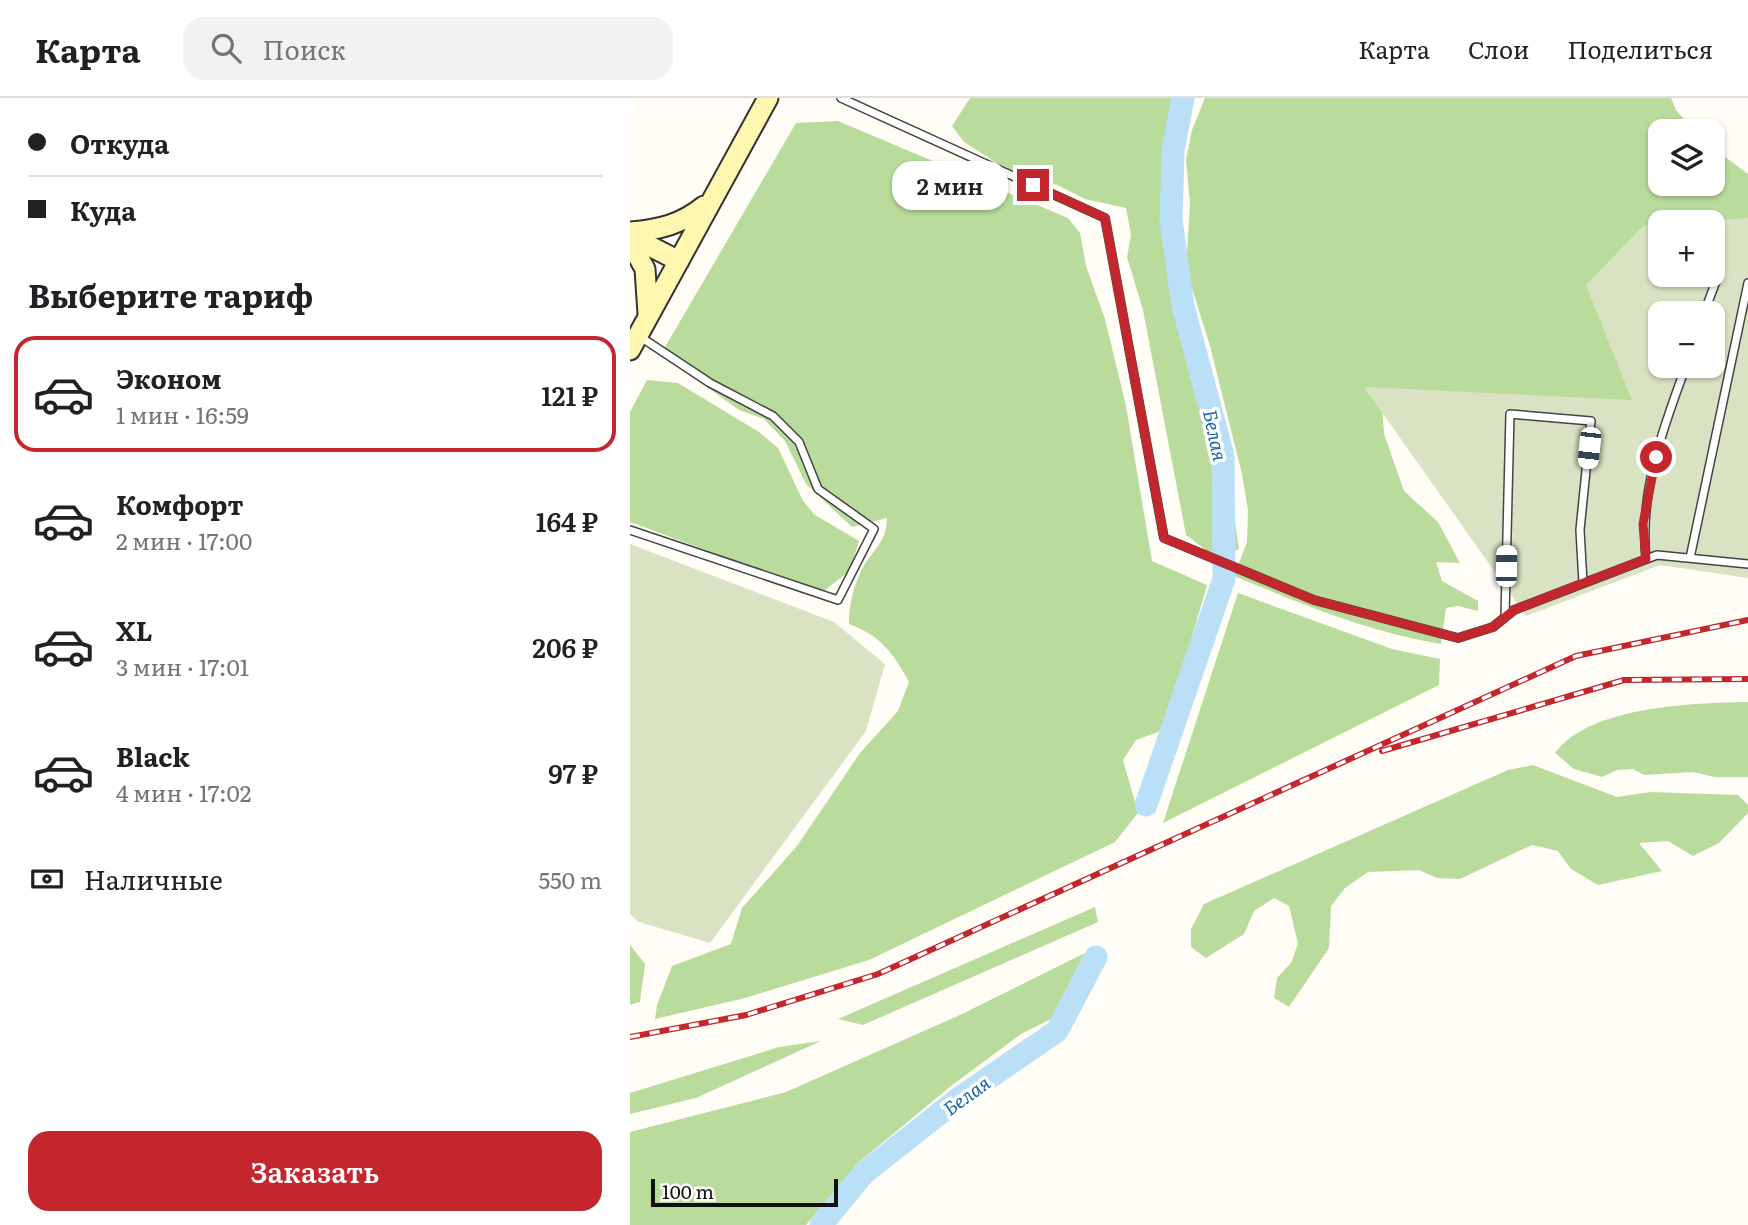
<!DOCTYPE html>
<html lang="ru">
<head>
<meta charset="utf-8">
<style>
	:root { --surface:#fff; --page:#f2f2f2; --text:#202124; --muted:#757577; --line:#e0e0e0; --accent:#c4262e }
	body { margin:0; font-family:Literata,serif; background:var(--page); color:var(--text); height:100vh; display:flex; flex-direction:column; font-size:26px; white-space:nowrap }
	* { box-sizing:border-box; margin:0 }
	p { font-size:23px; color:var(--muted) }
	.icon { flex:none; width:38px; height:38px; fill:none; stroke:currentColor; stroke-width:2; stroke-linecap:round; stroke-linejoin:round }
	.map { position:relative; flex:1; overflow:hidden }
	.drawer { display:flex; flex-direction:column; background:var(--surface); width:630px }
	.drawer>* { flex:none }
	.banner { display:grid; align-content:center; height:154px; padding:0 28px; background:var(--surface) }
	.fabs { position:absolute; left:1018px; top:21px; display:grid; gap:14px }
	.fabs a { display:grid; place-items:center; width:77px; height:77px; border-radius:14px; background:var(--surface); box-shadow:0 2px 5px #0004; font-size:35px }
	.scale { position:absolute; left:21px; bottom:18px; width:187px; box-sizing:border-box; padding-left:7px; border:4px solid #111; border-top:0; font-size:19px; line-height:24px; white-space:nowrap; color:#111; -webkit-text-stroke:5px #fff; paint-order:stroke }
	.end { position:absolute; width:32px; height:32px; margin:-16px; border:9px solid #c4262e; background:#fff; box-shadow:0 0 0 4px #fff }
	.from { border-radius:50% }
	.bubble { position:absolute; height:49px; border-radius:21px; background:var(--surface); box-shadow:0 2px 5px #0004; font-size:23px; font-weight:600; line-height:49px; text-align:center }
	.car { position:absolute; width:21px; height:42px; margin:-21px -10px; border-radius:9px; box-shadow:0 0 5px 2px #0007; background:linear-gradient(#fff 24%,#345 0 40%,#fff 0 76%,#345 0 86%,#fff 0) }
	.banner b { display:flex; align-items:center; gap:24px; height:66px; font-size:26px }
	.banner b+b { border-top:2px solid var(--line) }
	.banner i { width:18px; height:18px; background:var(--text) }
	ul { padding:0; list-style:none }
	li { display:flex; align-items:center; gap:21px; height:116px; margin:0 14px 10px; padding:0 14px; border:4px solid transparent; border-radius:21px }
	li div { flex:1 }
	li b { display:block; font-size:26px }
	li em { font-style:normal; font-weight:600 }
	li.selected { border-color:var(--accent) }
	li>.icon { width:63px; height:63px; stroke-width:1.5 }
	h2 { padding:0 28px; font-size:32px; line-height:84px }
	.pay { display:flex; align-items:center; gap:18px; height:77px; padding:0 28px; font-size:26px }
	.pay p { margin-inline-start:auto }
	.cta { display:flex; gap:14px; margin-top:auto; padding:14px 28px }
	.cta a { flex:1; height:80px; border-radius:21px; background:var(--accent); color:#fff; font-size:28px; font-weight:600; line-height:80px; text-align:center }
	header { display:flex; align-items:center; gap:42px; box-sizing:border-box; height:98px; padding:0 35px; background:var(--surface); border-bottom:2px solid var(--line) }
	header strong { font-size:33px }
	nav { display:flex; gap:38px; margin-inline-start:auto; font-size:24px }
	.search { width:490px; height:63px; background:var(--page); display:flex; align-items:center; gap:18px; box-sizing:border-box; padding:0 24px; border-radius:21px; color:var(--muted); font-size:26px }
	main { display:flex; flex:1; min-height:0 }
	.map>svg:first-child { display:block }
	.forest { fill:#b9dc9c }
	.cemetery { fill:#d9e3c4; fill-rule:evenodd }
	.lines { fill:none; stroke-linecap:round; stroke-linejoin:round }
	.river { stroke:#b9e0f7; stroke-width:23 }
	.lane-casing { stroke:#444; stroke-width:10 }
	.secondary-casing { stroke:#333; stroke-width:23 }
	.lane { stroke:#fff; stroke-width:7 }
	.secondary { stroke:#fff6b0; stroke-width:19 }
	.rail-casing { stroke:#c4262e; stroke-width:6 }
	.rail { stroke:#fff; stroke-width:3.5; stroke-dasharray:10; stroke-linecap:butt }
	.route { stroke:#c4262e; stroke-width:9 }
	.labels { text-anchor:middle; dominant-baseline:central; stroke-width:7; stroke-linejoin:round; paint-order:stroke }
	.water-label { font-size:19px; font-style:italic; fill:#1768a6; stroke:#fff }
</style>
</head>
<body>
<header>
<strong>Карта</strong>
<div class="search"><svg class="icon" aria-label="search" viewBox="0 0 24 24"><circle cx="10" cy="10" r="6"/><path d="M15 15l6 6"/></svg>Поиск</div>
<nav><a>Карта</a><a>Слои</a><a>Поделиться</a></nav>
</header>
<main>
<section class="drawer">
<div class="banner">
<b><i class="from"></i>Откуда</b>
<b><i></i>Куда</b>
</div>
<h2>Выберите тариф</h2>
<ul>
<li class="selected"><svg class="icon" aria-label="car" viewBox="0 0 24 24"><path d="M5 17H2v-5l4-1 3-4h7l3 4 3 1v5h-3M9 17h6M6 11h13"/><circle cx="7" cy="17" r="2"/><circle cx="17" cy="17" r="2"/></svg><div><b>Эконом</b><p>1 мин · 16:59</p></div><em>121 ₽</em></li>
<li><svg class="icon" aria-label="car" viewBox="0 0 24 24"><path d="M5 17H2v-5l4-1 3-4h7l3 4 3 1v5h-3M9 17h6M6 11h13"/><circle cx="7" cy="17" r="2"/><circle cx="17" cy="17" r="2"/></svg><div><b>Комфорт</b><p>2 мин · 17:00</p></div><em>164 ₽</em></li>
<li><svg class="icon" aria-label="car" viewBox="0 0 24 24"><path d="M5 17H2v-5l4-1 3-4h7l3 4 3 1v5h-3M9 17h6M6 11h13"/><circle cx="7" cy="17" r="2"/><circle cx="17" cy="17" r="2"/></svg><div><b>XL</b><p>3 мин · 17:01</p></div><em>206 ₽</em></li>
<li><svg class="icon" aria-label="car" viewBox="0 0 24 24"><path d="M5 17H2v-5l4-1 3-4h7l3 4 3 1v5h-3M9 17h6M6 11h13"/><circle cx="7" cy="17" r="2"/><circle cx="17" cy="17" r="2"/></svg><div><b>Black</b><p>4 мин · 17:02</p></div><em>97 ₽</em></li>
</ul>
<div class="pay"><svg class="icon" aria-label="cash" viewBox="0 0 24 24"><path d="M3 7h18v10H3z"/><circle cx="12" cy="12" r="2"/></svg>Наличные<p>550 m</p></div>
<div class="cta"><a>Заказать</a></div>
</section>
<div class="map">
<svg width="1118" height="1127" viewBox="0 0 1118 1127">
	<rect width="100%" height="100%" fill="#fffdf5"/>
	<path class="forest" d="M340,0H551L540,63L552,233L572,296L594,350L609,451L585,459L556,437L513,212L497,159L501,137L496,110L455,101L427,87L376,71L334,44L322,28Z
		M575,0H1041L1046,12L1064,33H1031V86H1083V50L1118,76V121L1083,215L1104,136L1083,124H1031L1029,305L751,291L754,336L774,393L808,424L830,465L806,464L812,483L848,503V513L828,508L816,510L811,546C738,534 672,506 604,478L617,444L618,412L612,376L580,248L556,171L560,106L556,62L562,32Z
		M208,23L438,120L450,135L456,168L475,221L496,308L522,463L577,487L537,626L528,634L506,642L493,662L508,715L485,744L239,862L115,900L25,921L27,907L42,868L101,846L112,810L167,748L230,655L268,613L279,584C264,556 250,537 219,526C219,507 223,490 231,473C242,451 256,447 257,420L222,429L176,386L155,343L134,321L109,312L31,256L166,25Z
		M17,282L48,285L129,334L148,350L173,403L185,417L229,443L220,473L191,495L0,424V314Z
		M608,495L762,551L810,561L809,587L533,725Z
		M1118,604V679H1085L1063,674L1014,677L1003,671L987,672L972,679L944,671L925,655C960,608 1063,605 1118,604Z
		M903,667L987,699L1021,694L1108,697L1118,707V715L1089,745L1063,758L1038,743L1009,745L1032,773L968,787L941,771L928,753L902,747L830,781L807,780L789,772L738,774L715,790L701,808L699,850L659,909L644,900L647,880L661,865L668,846L659,808L644,800L624,813L614,836L576,860L561,849V831L574,806L878,672Z
		M465,809L468,824L233,927L208,921Z
		M0,847L15,866L10,904L0,907Z
		M455,855L421,921L391,936L321,988L228,1065L176,1127H0V1034L156,994L330,917Z
		M191,943L66,1000L0,1016V995L149,949Z"/>
	<path class="cemetery" d="M1118,120V480L1030,467L896,518L734,289L1002,302L956,187L1013,128L1031,127V177H1083V124H1060ZM1031,215H1083V268H1031Z
		M0,446L204,524L255,566L236,633L80,845L9,824L0,816Z"/>
	<g class="lines">
		<path class="river" d="M516,707L594,481L593,358L553,208L541,122L543,52L553,0
			M191,1127L234,1075L328,1001L427,933L466,859"/>
		<g class="lane-casing">
			<path id="lane" d="M211,0L475,120L534,440L684,502L828,540L863,529L884,512L1027,457L1118,466
				M1074,215L1088,178
				M0,432L208,502L244,431L188,391L169,344L143,318L80,285L9,238
				M1060,460L1118,185
				M1016,461C1009,394 1033,330 1056,268
				M875,518L880,316L961,323L950,432L953,485"/>
		</g>
		<g class="secondary-casing">
			<path id="secondary" d="M0,134C29,132 52,126 74,108
				M0,138L49,163
				M0,144L15,171L18,216
				M0,252L138,0"/>
		</g>
		<use href="#lane" class="lane"/>
		<use href="#secondary" class="secondary"/>
		<g class="rail-casing">
			<path id="rail" d="M752,653L994,582L1118,581
				M0,939L116,917L248,876L946,558L1118,522"/>
		</g>
		<use href="#rail" class="rail"/>
	</g>
	<g class="lines">
		<path class="route" d="M403,87L475,120L534,440L684,502L828,540L863,529L884,512L1016,461L1013,426L1026,359"/>
	</g>
	<g class="labels">
		<g class="water-label">
			<text transform="translate(586 337) rotate(78)">Белая</text>
			<text transform="translate(336 997) rotate(-36)">Белая</text>
		</g>
	</g>
</svg>
<div class="fabs">
<a><svg class="icon" aria-label="layers" viewBox="0 0 24 24"><path d="M12 4l9 5-9 5-9-5zM3 14l9 5 9-5"/></svg></a>
<a>+</a>
<a>−</a>
</div>
<div class="scale">100 m</div>
<i class="end from" style="left:1026px;top:359px"></i>
<i class="end" style="left:403px;top:87px"></i>
<div class="bubble" style="left:262px;top:63px;width:116px">2 мин</div>
<i class="car" style="left:959px;top:350px;rotate:186deg"></i>
<i class="car" style="left:876px;top:468px;rotate:1deg"></i>
</div>
</main>
</body>
</html>
